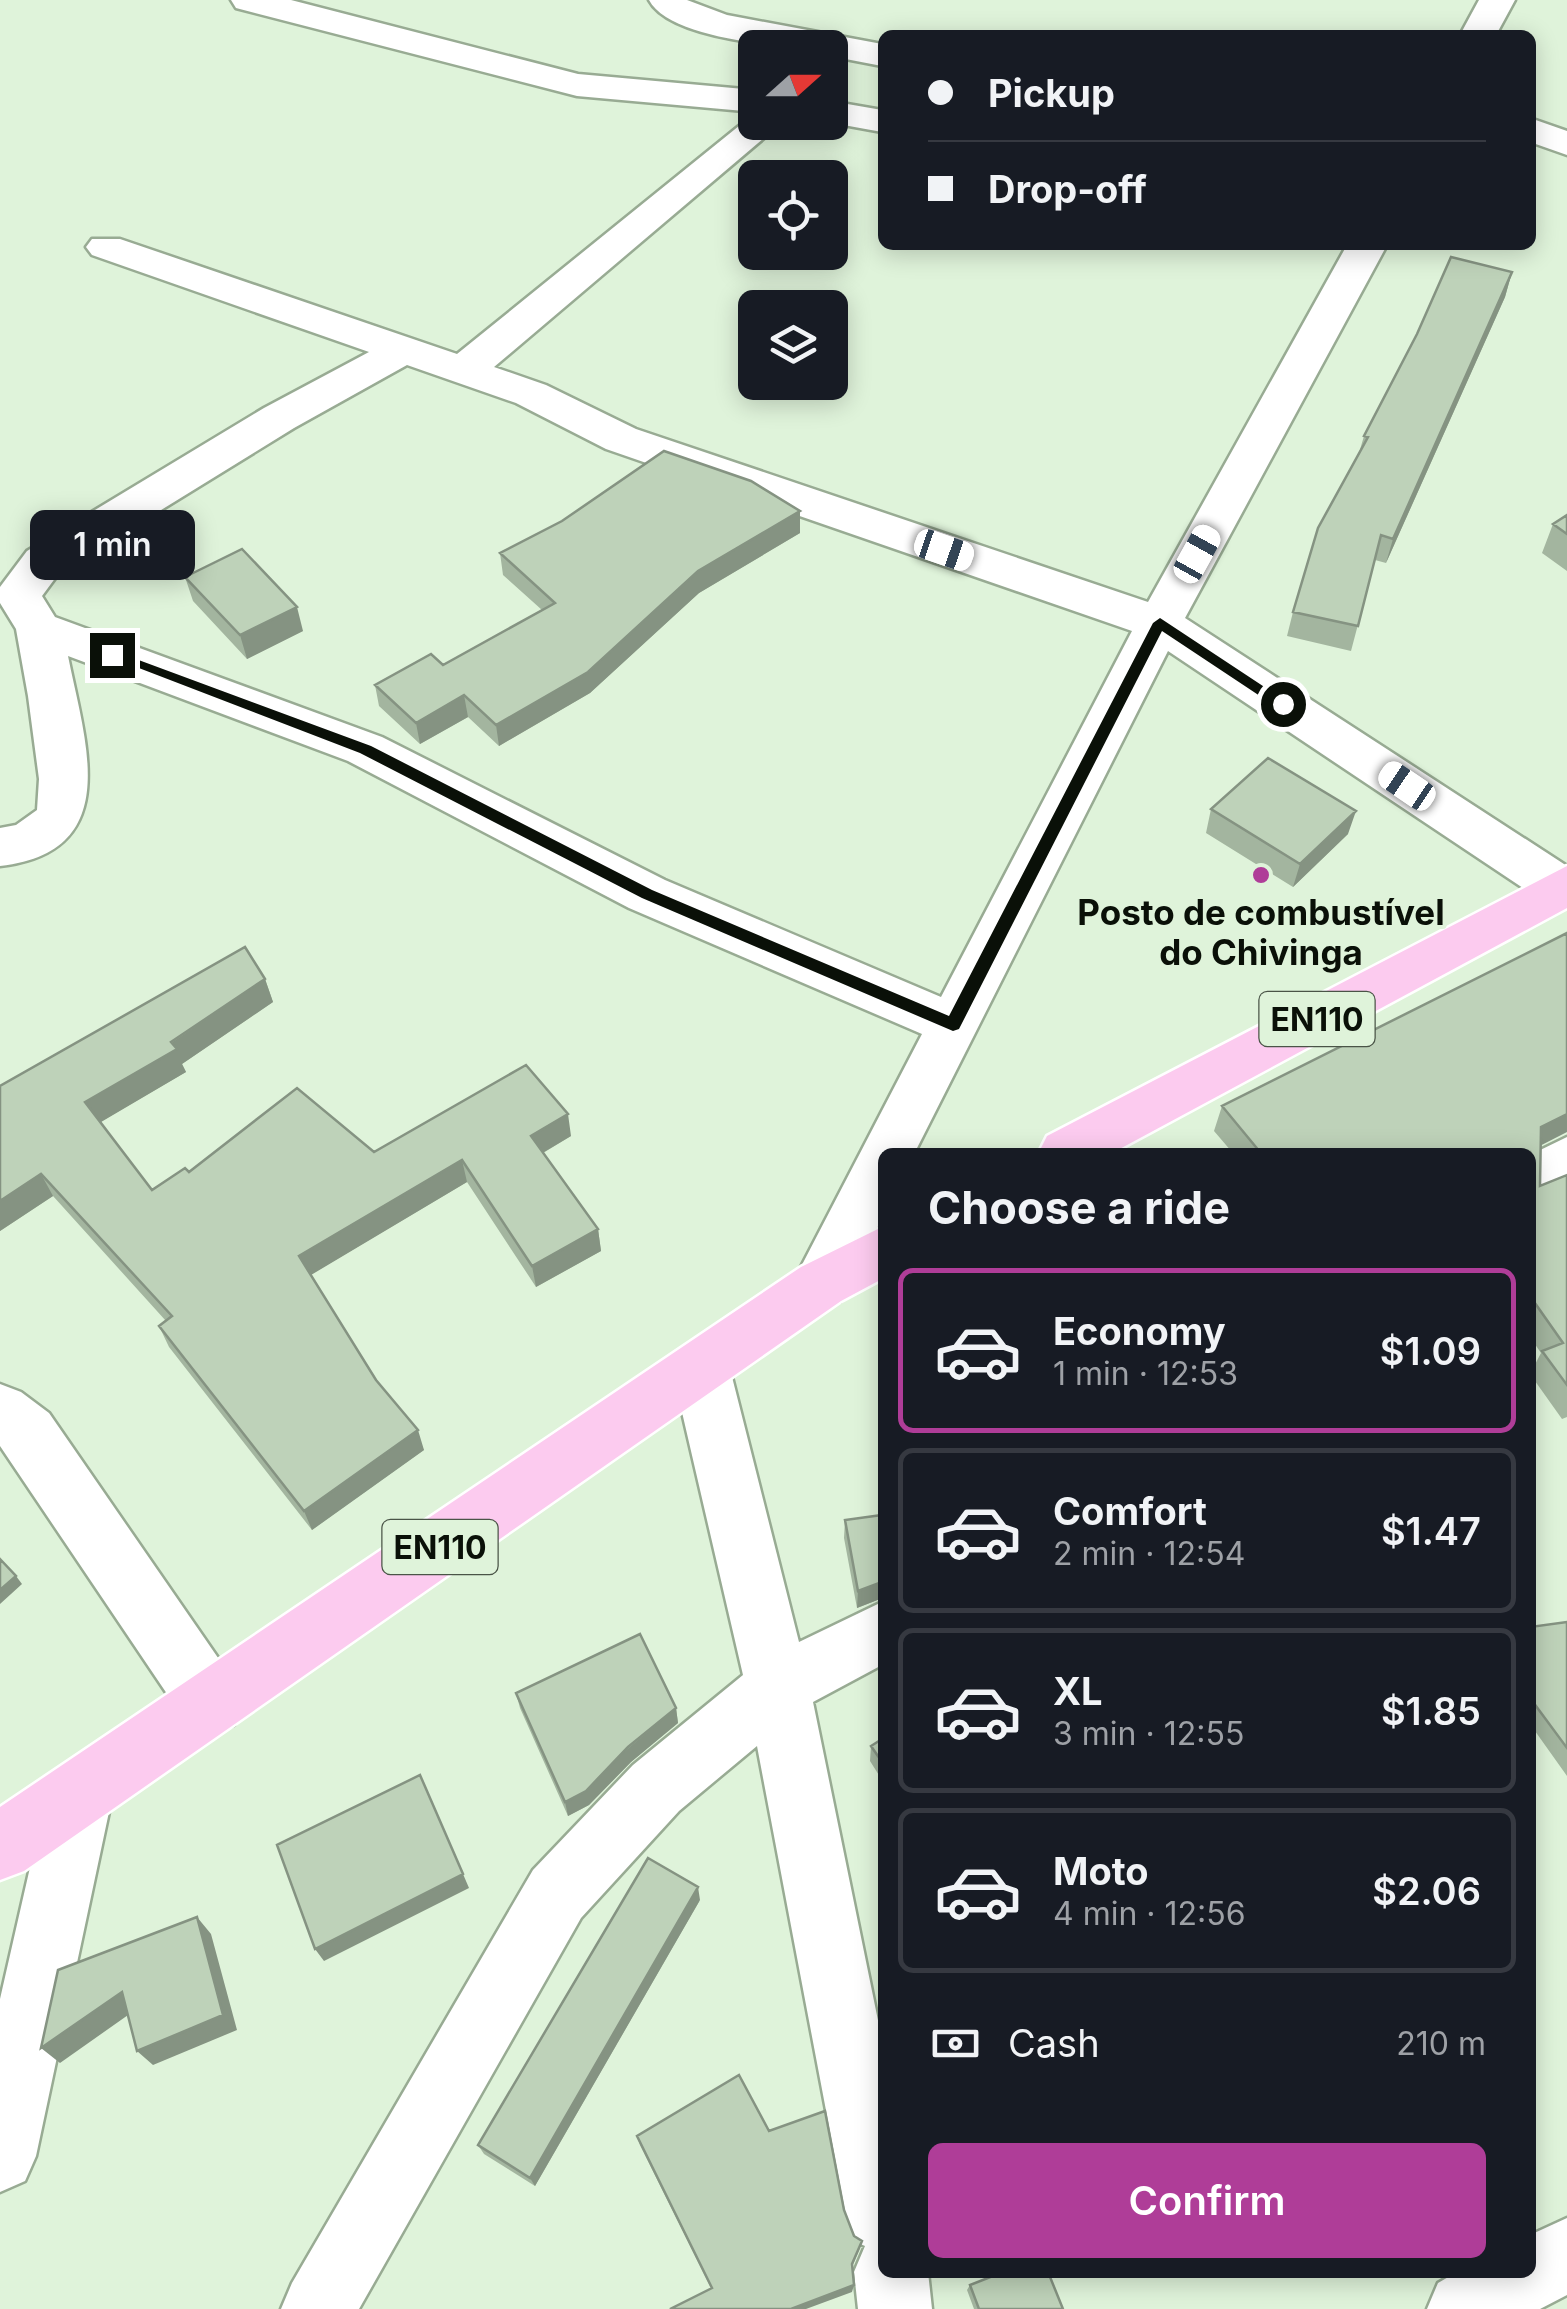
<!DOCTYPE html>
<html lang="en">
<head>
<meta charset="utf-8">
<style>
	:root { --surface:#171b24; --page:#20242c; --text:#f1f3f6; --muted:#9ea1a6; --line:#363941; --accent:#af3d98 }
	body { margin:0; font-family:Inter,sans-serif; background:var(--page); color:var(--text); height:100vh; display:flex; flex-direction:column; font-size:38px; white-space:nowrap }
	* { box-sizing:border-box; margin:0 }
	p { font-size:32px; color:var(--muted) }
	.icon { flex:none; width:55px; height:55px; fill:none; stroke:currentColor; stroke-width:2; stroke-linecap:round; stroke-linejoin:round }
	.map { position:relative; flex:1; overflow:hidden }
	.sheet { position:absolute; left:878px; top:1148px; width:658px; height:1130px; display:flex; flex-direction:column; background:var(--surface); border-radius:15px; box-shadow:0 5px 25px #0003 }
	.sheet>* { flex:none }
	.top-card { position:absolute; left:878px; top:30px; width:658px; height:220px; border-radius:15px; box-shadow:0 5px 25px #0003; display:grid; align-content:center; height:220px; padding:0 50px; background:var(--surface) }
	.needle { width:65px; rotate:69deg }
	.controls { position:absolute; left:738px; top:30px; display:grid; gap:20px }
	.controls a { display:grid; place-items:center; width:110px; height:110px; border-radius:15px; background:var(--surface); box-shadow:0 5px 25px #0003; font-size:50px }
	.end { position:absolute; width:45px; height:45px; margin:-22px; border:12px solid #0a1008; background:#fff; box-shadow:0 0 0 5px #fff }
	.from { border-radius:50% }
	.bubble { position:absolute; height:70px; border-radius:15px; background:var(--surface); box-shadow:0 5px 25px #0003; font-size:32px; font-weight:600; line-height:70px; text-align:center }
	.car { position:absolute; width:30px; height:60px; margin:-30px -15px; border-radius:12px; box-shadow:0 0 8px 2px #0007; background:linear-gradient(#fff 24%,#345 0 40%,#fff 0 76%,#345 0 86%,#fff 0) }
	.top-card b { display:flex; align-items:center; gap:35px; height:95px; font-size:38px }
	.top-card b+b { border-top:2px solid var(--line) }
	.top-card i { width:25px; height:25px; background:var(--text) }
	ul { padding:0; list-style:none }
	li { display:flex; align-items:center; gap:30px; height:165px; margin:0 20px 15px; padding:0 30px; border:5px solid var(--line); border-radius:15px }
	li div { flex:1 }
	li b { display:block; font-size:38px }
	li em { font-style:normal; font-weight:600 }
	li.on { border-color:var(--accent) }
	li>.icon { width:90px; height:90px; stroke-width:1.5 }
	h2 { padding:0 50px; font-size:45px; line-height:120px }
	.pay { display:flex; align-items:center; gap:25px; height:110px; padding:0 50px; font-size:38px }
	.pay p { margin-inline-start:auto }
	.primary-button { display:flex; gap:20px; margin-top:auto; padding:20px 50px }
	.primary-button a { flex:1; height:115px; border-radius:15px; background:var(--accent); color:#fff; font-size:40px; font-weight:600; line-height:115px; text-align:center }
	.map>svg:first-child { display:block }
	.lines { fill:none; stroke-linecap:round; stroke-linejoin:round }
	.minor-casing { stroke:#98ab93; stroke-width:5 }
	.major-casing { stroke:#fff; stroke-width:5 }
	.minor { fill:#fff; fill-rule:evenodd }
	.major { fill:#fccbef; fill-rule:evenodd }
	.wall { fill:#a3b59f }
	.shaded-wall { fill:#859382 }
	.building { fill:#bed2b9; stroke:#859382; stroke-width:2.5 }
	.route { fill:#0a1008 }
	.poi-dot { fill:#af3d98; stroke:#dff3da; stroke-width:4 }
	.labels { text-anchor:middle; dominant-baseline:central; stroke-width:8; stroke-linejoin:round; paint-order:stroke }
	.shield { fill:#dff3da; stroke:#4a5447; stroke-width:2.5 }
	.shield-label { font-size:32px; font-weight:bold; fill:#0a1008 }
	.poi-label { font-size:35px; font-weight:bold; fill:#0a1008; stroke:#dff3da }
</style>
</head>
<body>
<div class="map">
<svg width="1567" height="2309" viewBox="0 0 1567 2309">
	<rect width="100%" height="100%" fill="#dff3da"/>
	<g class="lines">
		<g class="minor-casing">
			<path id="minor" d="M231,0H291L578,74L755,90V112L577,96L236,8Z
				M649,0H687L727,15L882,44V66L830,56V48C788,48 670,40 649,0Z
				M1479,0H1515L1496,35H1460Z
				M830,101L882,110V132L827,122Z
				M755,113V122H783L494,367L546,385L636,429L1148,602L1347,245H1387L1185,618L1567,866V906L1544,902L1168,651L915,1152H882V1218L841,1301L821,1309L801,1301L792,1284L922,1034L629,908L348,761L68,656C85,742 125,852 0,866V828L16,825L37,810L39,779L28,696L16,629L0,603V587L27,551L264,408L369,352L92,255L86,247L92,239H120L457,354ZM407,365L516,403L606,449L1132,631L941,997L665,880L382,737L55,617L42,596L59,573L294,428Z
				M1530,118L1567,131V155L1530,142Z
				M1567,1137V1190L1530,1208V1155Z
				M701,1343L722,1351L730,1369L799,1642L882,1602V1665L813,1702L882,2040V2272H928L932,2309H858L854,2272L865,2246L856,2242L846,2216L757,1746L679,1811L581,1918L359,2309H281L292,2283L533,1870L633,1765L743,1675L672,1369L680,1351Z
				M0,1384L21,1392L49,1413L234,1681L243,1703L234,1725L211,1734L188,1725L0,1446Z
				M80,1760L103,1770L113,1793L36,2156L25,2181L0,2192V1999L47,1793L57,1770Z
				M1567,2218V2295L1540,2309H1427L1438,2283L1457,2272H1530V2235Z"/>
		</g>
		<g class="major-casing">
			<path id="major" d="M1567,866V908L1114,1152H1039L1047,1136Z
				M882,1227V1279L841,1301L24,1871L0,1880V1807L801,1267Z"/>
		</g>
		<use href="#minor" class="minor"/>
		<use href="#major" class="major"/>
	</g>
	<path class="wall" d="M1512,272L1505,297L1386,563L1375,560L1351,651L1287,636L1293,612L1359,453L1364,436Z
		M800,511V533L699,593L590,693L499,746L468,717L420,744L379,706L375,685L443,665L542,610L503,575L500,553Z
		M1567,515V571L1542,553L1553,524Z
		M185,577L303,631L247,659L193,601Z
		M1211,809L1348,834L1293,887L1206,833Z
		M265,979L273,1002L182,1064L186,1072L100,1122L152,1190L189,1172L374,1152L571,1136L543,1153L598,1229L601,1251L536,1287L467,1182L310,1275L376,1380L424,1450L312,1530L169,1347L159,1326L166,1321L53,1196L0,1231V1086Z
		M1222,1106L1540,1146V1186L1567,1175V1417L1562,1419L1530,1374L1541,1353L1530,1337V1152H1232L1214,1131Z
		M882,1515V1601L880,1599L857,1608L844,1538L845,1520Z
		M1567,1622V1776L1530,1724V1627Z
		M516,1693L676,1708L678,1723L631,1762L589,1805L568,1816L520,1708Z
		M882,1739V1780L870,1761L871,1746Z
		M700,1900L535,2186L484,2154L478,2145Z
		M769,2131L844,2210L860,2248L852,2267V2292L711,2288L640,2145L637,2136Z
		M970,2285L1063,2309H974L967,2290Z"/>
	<path class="shaded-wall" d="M1512,272L1505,297L1386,563L1393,539Z
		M800,511V533L699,593L590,693L499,746L496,725L698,571Z
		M297,607L303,631L247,659L240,635Z
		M464,695L468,717L420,744L416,723Z
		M1356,811L1348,834L1293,887L1300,864Z
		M265,979L273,1002L182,1064L186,1072L96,1125L85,1102Z
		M568,1114L571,1136L534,1158L531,1136Z
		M1567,1114V1132L1528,1152L1541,1127Z
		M462,1160L467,1182L306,1278L299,1256Z
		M41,1174L53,1196L0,1231V1201Z
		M598,1229L601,1251L536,1287L532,1266Z
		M418,1430L424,1450L312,1530L304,1511Z
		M16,1576L22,1584L0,1604V1590Z
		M882,1582L880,1599L857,1608L858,1591Z
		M676,1708L678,1723L631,1762L589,1805L568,1816L565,1802Z
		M463,1874L469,1888L324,1961L315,1949Z
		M698,1887L700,1900L535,2186L530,2178Z
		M197,1917L211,1934L237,2030L153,2065L137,2051Z
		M122,1992L138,2008L60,2063L41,2048Z
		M854,2285L852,2292L806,2309H791Z"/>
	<path class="building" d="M1451,257L1512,272L1393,539L1381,535L1358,626L1293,612L1318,528L1368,437L1364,436L1417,334Z
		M664,451L751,481L800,511L698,571L588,672L496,725L464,695L416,723L375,685L431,654L443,665L555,603L500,553L562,521Z
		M1567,515V534L1553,524Z
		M242,549L297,607L240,635L185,577Z
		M1268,758L1356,811L1300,864L1211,809Z
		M1567,933V1114L1541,1127L1540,1186L1567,1175V1385L1542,1351L1563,1343L1530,1296V1152H1260L1222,1106Z
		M245,947L265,979L171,1042L177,1049L85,1102L152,1190L185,1168L189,1172L297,1088L374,1152L526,1065L568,1114L531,1136L598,1229L532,1266L462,1160L299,1256L376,1380L418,1430L304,1511L159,1326L172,1316L41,1174L0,1201V1086Z
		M882,1515V1582L858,1591L845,1520Z
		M0,1559L16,1576L0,1590Z
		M1567,1622V1748L1533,1702L1530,1704V1627Z
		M640,1634L676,1708L628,1747L586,1791L565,1802L516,1693Z
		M882,1739V1762L871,1746Z
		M420,1775L463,1874L315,1949L277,1845Z
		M648,1858L698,1887L530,2178L478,2145Z
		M197,1917L223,2015L137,2051L122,1992L41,2048L58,1970Z
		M739,2075L769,2131L825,2111L844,2210L854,2236L862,2241L852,2264L854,2285L791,2309H670L712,2288L637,2136Z
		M1003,2272H1048L1063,2309H979L970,2285Z"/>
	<path class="route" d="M1160,618L1290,704L1278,708L1162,631L959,1029L953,1031L642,898L360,753L105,655L117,652L371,746L652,890L949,1016L1153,623Z"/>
	<circle class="poi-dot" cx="1261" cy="875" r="10"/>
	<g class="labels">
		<g class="shield">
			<rect x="1259.5" y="992" width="115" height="54" rx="8"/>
			<rect x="382.5" y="1520" width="115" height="54" rx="8"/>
		</g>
		<g class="shield-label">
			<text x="1317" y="1019">EN110</text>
			<text x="440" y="1547">EN110</text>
		</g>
		<g class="poi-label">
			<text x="1261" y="912">Posto de combustível<tspan x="1261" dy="40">do Chivinga</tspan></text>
		</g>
	</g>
</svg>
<div class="controls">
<a><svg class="needle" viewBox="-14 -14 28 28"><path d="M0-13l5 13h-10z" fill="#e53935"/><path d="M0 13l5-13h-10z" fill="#9ea1a6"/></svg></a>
<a><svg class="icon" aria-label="locate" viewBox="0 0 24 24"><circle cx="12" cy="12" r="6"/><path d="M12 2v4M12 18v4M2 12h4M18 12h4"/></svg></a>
<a><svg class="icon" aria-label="layers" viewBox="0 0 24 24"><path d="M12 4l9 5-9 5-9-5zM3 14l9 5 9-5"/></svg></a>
</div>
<i class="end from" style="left:1283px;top:704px"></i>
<i class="end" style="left:112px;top:655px"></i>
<div class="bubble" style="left:30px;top:510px;width:165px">1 min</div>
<i class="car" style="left:944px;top:550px;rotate:109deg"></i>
<i class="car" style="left:1197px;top:554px;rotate:29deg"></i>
<i class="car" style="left:1407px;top:786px;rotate:304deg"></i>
<div class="top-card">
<b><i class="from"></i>Pickup</b>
<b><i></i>Drop-off</b>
</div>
<section class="sheet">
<h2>Choose a ride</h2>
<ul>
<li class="on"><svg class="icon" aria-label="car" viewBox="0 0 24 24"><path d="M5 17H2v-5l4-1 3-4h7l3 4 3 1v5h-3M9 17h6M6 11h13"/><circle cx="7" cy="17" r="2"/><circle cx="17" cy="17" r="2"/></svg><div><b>Economy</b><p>1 min · 12:53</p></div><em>$1.09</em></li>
<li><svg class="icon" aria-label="car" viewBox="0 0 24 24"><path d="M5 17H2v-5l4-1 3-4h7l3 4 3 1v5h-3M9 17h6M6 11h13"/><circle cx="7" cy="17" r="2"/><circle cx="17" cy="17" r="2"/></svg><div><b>Comfort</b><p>2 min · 12:54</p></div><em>$1.47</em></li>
<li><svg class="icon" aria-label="car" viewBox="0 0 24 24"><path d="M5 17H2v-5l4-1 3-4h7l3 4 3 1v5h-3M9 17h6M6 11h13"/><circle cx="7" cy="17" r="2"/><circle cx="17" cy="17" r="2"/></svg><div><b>XL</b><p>3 min · 12:55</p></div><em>$1.85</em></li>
<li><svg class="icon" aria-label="car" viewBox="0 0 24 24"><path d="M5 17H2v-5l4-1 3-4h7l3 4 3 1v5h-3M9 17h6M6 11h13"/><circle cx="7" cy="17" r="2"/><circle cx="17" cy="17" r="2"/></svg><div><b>Moto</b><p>4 min · 12:56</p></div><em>$2.06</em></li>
</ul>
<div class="pay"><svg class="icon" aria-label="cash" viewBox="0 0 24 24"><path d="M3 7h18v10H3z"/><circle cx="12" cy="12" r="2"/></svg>Cash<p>210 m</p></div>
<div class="primary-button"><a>Confirm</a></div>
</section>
</div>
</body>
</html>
